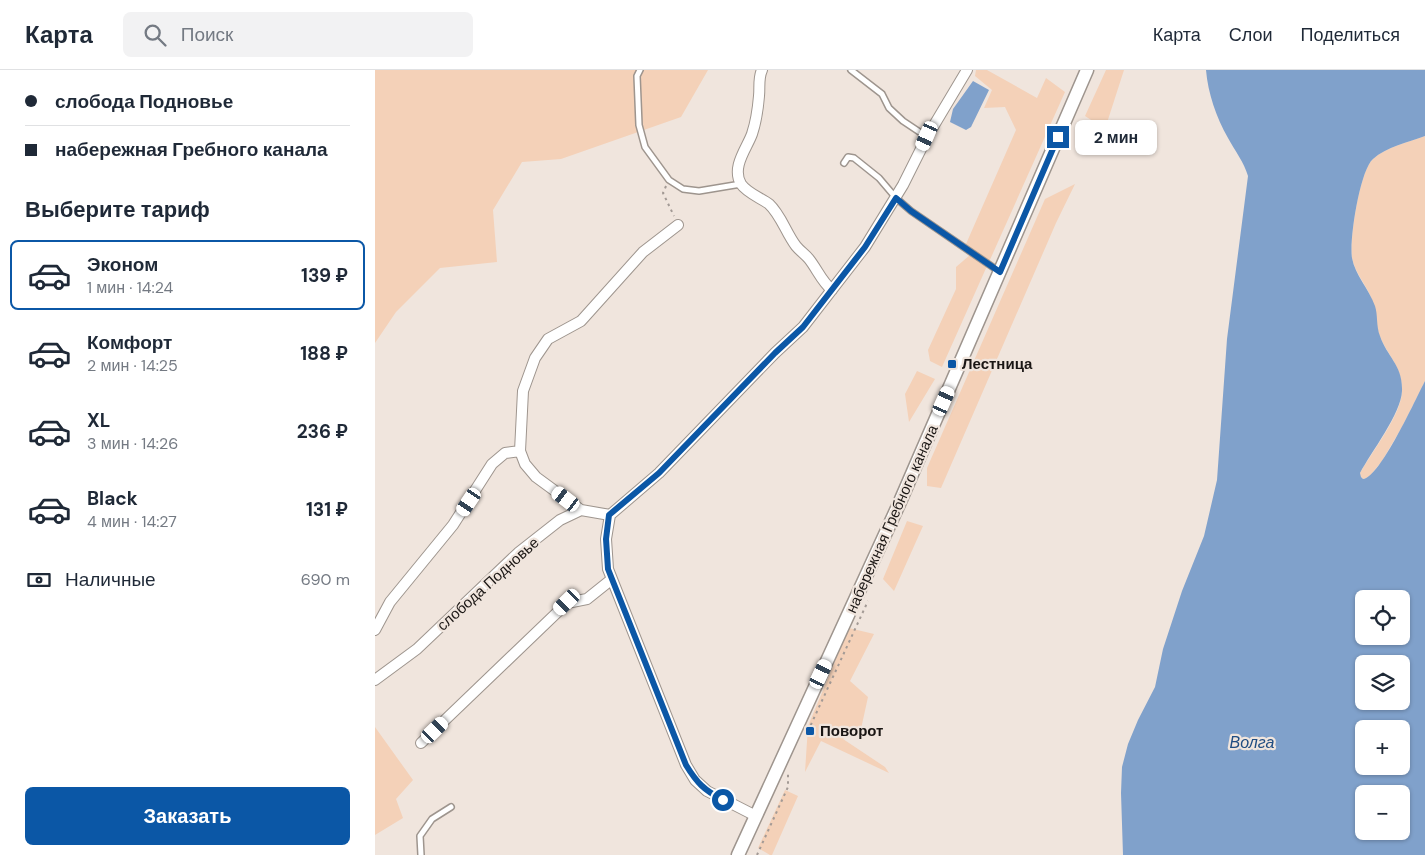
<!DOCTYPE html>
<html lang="ru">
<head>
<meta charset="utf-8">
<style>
	:root { --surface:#fff; --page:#f2f2f3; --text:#1f2937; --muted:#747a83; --line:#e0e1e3; --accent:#0b57a6 }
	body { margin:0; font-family:"DM Sans",sans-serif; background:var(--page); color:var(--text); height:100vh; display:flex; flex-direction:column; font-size:19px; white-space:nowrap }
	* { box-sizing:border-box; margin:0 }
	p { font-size:16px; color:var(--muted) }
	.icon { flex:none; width:28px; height:28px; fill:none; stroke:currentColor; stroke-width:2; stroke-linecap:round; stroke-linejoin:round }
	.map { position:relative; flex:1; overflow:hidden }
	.drawer { display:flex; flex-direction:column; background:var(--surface); width:375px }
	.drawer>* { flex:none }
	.guide { display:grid; align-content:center; height:110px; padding:0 25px; background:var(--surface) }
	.controls { position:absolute; left:980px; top:520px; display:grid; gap:10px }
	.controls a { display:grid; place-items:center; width:55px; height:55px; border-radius:8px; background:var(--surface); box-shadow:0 1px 4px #0004; font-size:25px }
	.end { position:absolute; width:22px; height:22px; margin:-11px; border:6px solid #0b57a6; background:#fff; box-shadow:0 0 0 2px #fff }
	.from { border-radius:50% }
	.bubble { position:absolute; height:35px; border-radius:8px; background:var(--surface); box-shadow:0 1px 4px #0004; font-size:16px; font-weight:700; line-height:35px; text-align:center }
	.car { position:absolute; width:15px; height:30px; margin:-15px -8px; border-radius:6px; box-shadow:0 0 4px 1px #0007; background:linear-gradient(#fff 24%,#345 0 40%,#fff 0 76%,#345 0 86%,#fff 0) }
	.guide b { display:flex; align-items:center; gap:18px; height:48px; font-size:19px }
	.guide b+b { border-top:1px solid var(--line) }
	.guide i { width:12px; height:12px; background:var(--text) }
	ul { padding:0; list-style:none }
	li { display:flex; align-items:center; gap:15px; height:70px; margin:0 10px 8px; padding:0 15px; border:2px solid transparent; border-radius:8px }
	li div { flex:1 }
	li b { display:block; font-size:19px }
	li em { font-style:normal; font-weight:700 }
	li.active { border-color:var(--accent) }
	li>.icon { width:45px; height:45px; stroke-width:1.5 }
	h2 { padding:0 25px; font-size:22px; line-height:60px }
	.pay { display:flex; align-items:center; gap:12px; height:55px; padding:0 25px; font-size:19px }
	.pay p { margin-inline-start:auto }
	.action { display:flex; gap:10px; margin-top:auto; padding:10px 25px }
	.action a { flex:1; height:58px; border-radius:8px; background:var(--accent); color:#fff; font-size:20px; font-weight:700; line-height:58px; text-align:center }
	header { display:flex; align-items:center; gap:30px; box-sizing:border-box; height:70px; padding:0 25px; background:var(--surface); border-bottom:1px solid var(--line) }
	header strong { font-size:24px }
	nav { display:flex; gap:28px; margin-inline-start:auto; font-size:18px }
	.search { width:350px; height:45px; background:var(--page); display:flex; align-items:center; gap:12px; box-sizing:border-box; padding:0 18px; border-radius:8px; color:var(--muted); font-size:19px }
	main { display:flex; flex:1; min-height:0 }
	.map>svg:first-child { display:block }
	.green { fill:#f4d1b8 }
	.water { fill:#80a1cb; fill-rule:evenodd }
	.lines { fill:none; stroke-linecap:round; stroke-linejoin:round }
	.service-casing { stroke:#9e958e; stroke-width:8 }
	.minor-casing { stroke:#9e958e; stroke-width:12 }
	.tertiary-casing { stroke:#9e958e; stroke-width:15 }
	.path { stroke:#a39a95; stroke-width:2; stroke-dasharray:2.5 4; stroke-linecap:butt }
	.service { stroke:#fff; stroke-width:5 }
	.minor { stroke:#fff; stroke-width:10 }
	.tertiary { stroke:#fff; stroke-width:12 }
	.route { stroke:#0b57a6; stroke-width:6 }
	.poi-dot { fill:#0b57a6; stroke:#f0e5dd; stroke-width:2 }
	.labels { text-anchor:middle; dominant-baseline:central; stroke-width:4.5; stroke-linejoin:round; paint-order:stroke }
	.poi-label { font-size:15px; font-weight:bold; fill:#1a1614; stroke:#f0e5dd; text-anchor:start }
	.street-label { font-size:15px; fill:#1a1614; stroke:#f0e5dd }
	.water-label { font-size:16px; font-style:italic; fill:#204d82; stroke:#f0e5dd }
</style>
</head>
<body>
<header>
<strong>Карта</strong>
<div class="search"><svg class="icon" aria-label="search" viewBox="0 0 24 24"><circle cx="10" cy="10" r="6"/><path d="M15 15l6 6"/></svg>Поиск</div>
<nav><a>Карта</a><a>Слои</a><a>Поделиться</a></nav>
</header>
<main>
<section class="drawer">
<div class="guide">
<b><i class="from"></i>слобода Подновье</b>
<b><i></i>набережная Гребного канала</b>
</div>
<h2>Выберите тариф</h2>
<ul>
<li class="active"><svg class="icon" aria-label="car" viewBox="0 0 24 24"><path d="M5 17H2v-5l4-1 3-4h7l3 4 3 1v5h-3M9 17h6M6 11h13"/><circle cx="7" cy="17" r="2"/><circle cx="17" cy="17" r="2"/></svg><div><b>Эконом</b><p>1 мин · 14:24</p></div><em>139 ₽</em></li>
<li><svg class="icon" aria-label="car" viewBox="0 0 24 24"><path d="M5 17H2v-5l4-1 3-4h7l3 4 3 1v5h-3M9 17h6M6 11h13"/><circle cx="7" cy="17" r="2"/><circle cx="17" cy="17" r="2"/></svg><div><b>Комфорт</b><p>2 мин · 14:25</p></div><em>188 ₽</em></li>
<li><svg class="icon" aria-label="car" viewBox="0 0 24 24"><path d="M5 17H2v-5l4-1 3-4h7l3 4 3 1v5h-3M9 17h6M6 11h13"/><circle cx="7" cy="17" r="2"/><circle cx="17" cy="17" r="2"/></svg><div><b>XL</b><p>3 мин · 14:26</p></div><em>236 ₽</em></li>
<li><svg class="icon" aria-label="car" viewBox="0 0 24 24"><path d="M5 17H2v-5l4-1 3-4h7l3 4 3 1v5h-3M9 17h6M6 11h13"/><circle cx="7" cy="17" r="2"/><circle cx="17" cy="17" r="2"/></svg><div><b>Black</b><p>4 мин · 14:27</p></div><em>131 ₽</em></li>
</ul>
<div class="pay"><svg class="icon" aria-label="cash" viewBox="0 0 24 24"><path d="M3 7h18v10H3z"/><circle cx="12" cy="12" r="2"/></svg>Наличные<p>690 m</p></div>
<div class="action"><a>Заказать</a></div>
</section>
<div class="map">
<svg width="1050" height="785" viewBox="0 0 1050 785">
	<rect width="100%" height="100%" fill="#f0e5dd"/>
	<path class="green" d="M0,0H333L306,47L186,89L147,92L118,140L122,192L65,198L21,242L0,273Z
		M601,0H612L662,28L671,8L690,22L614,192L591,174L641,60L630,37L609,38L617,20L600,6Z
		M731,0H749L730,59L710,46Z
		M1050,66V311L1027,357L1007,391L994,407L988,409L986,407L985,403C997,382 1026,345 1027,322C1028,299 1015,288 1006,269C1000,256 1001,239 995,225C989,212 980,202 977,188C974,170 985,100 998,89C1011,77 1034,72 1050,66Z
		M700,114L681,153L566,418L552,416V398L670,129Z
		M595,185L612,196L567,297L555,291L553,280L581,219V197Z
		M542,301L560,309L534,352L530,324Z
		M532,451L548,456L519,521L508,509Z
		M474,558L499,564L475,611L493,627L486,659L468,669L510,697L514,703L446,671L430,702L433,656Z
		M0,657L38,710L21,729L28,748L0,765Z
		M410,720L423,726L397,785H395L383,778Z"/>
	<path class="water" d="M831,0H1050V66C1034,72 1011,77 998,89C985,100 974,170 977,188C980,205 994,219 1000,236C1003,245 1001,256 1005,266C1012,287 1028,295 1027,321C1026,344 996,382 985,403L986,407L988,409C1005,408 1041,328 1050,311V785H748L746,723L747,697L753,674L763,650L780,617L788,579L807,521L829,466L842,410L852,269L873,106C869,92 860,81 853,68C841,47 833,23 831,0ZM989,529H1026V566H989ZM989,594H1026V631H989ZM989,659H1026V696H989ZM989,724H1026V761H989Z
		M598,11L614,20L596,57L591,60L575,52L578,39Z"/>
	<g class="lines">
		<g class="service-casing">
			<path id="service" d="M265,0L262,6L264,55L270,77L294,110L308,119L324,121L366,114
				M476,0L507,24L514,38L528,51L552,67
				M469,93L473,87L479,88L504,108L521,128L536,141L625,202
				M46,785L45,766L57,749L76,737"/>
		</g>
		<g class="minor-casing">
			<path id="minor" d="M387,0C383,8 385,17 384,26C383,38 381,52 377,64C372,78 356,97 366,114C372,123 386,128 394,134C406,145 411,163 421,176C425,181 430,184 434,189C442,199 447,212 457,220
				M206,440L161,407L150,394L145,381L148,321L160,288L173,269L206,251L268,182L303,155
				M0,560L15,532L78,455L117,394L130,383L145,381
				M0,610L42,579L143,483L185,450L206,440L235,445
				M46,673L192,533L212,529L237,509
				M381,746L332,721L320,710L311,695L233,499L231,469L235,445L284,403L400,283L428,257L490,177L528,115L552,67L592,0"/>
		</g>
		<g class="tertiary-casing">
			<path id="tertiary" d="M363,785L524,434L712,0"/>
		</g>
		<path class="path" d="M291,116L288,123L299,146
			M433,661L493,531
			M382,785L413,717V704"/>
		<use href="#service" class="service"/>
		<use href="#minor" class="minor"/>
		<use href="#tertiary" class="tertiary"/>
	</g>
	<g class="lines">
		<path class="route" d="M348,730C329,720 322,713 311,695L233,499L231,469L234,445L284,403L400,283L428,257L490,177L521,128L536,141L625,202L683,67"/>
	</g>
	<g class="poi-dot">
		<rect x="572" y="289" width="10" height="10" rx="2.5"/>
		<rect x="430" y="656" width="10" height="10" rx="2.5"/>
	</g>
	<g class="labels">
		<g class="poi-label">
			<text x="587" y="294">Лестница</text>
			<text x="445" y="661">Поворот</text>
		</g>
		<g class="street-label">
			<text transform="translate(517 449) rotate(-66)">набережная Гребного канала</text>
			<text transform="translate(113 514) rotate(-42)">слобода Подновье</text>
		</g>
		<g class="water-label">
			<text x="877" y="672">Волга</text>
		</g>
	</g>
</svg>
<div class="controls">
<a><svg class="icon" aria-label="locate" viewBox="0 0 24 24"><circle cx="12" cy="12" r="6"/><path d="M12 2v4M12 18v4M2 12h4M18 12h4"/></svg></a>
<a><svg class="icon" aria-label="layers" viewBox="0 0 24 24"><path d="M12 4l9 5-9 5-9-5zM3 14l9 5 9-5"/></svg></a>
<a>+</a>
<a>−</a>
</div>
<i class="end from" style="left:348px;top:730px"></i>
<i class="end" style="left:683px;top:67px"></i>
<div class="bubble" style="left:700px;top:50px;width:82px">2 мин</div>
<i class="car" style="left:552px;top:66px;rotate:204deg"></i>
<i class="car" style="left:569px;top:331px;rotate:24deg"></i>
<i class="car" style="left:191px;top:429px;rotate:307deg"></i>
<i class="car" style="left:94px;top:432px;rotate:214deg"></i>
<i class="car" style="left:192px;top:532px;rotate:226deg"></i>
<i class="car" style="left:446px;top:604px;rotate:25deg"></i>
<i class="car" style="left:60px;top:660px;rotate:46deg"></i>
</div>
</main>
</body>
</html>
